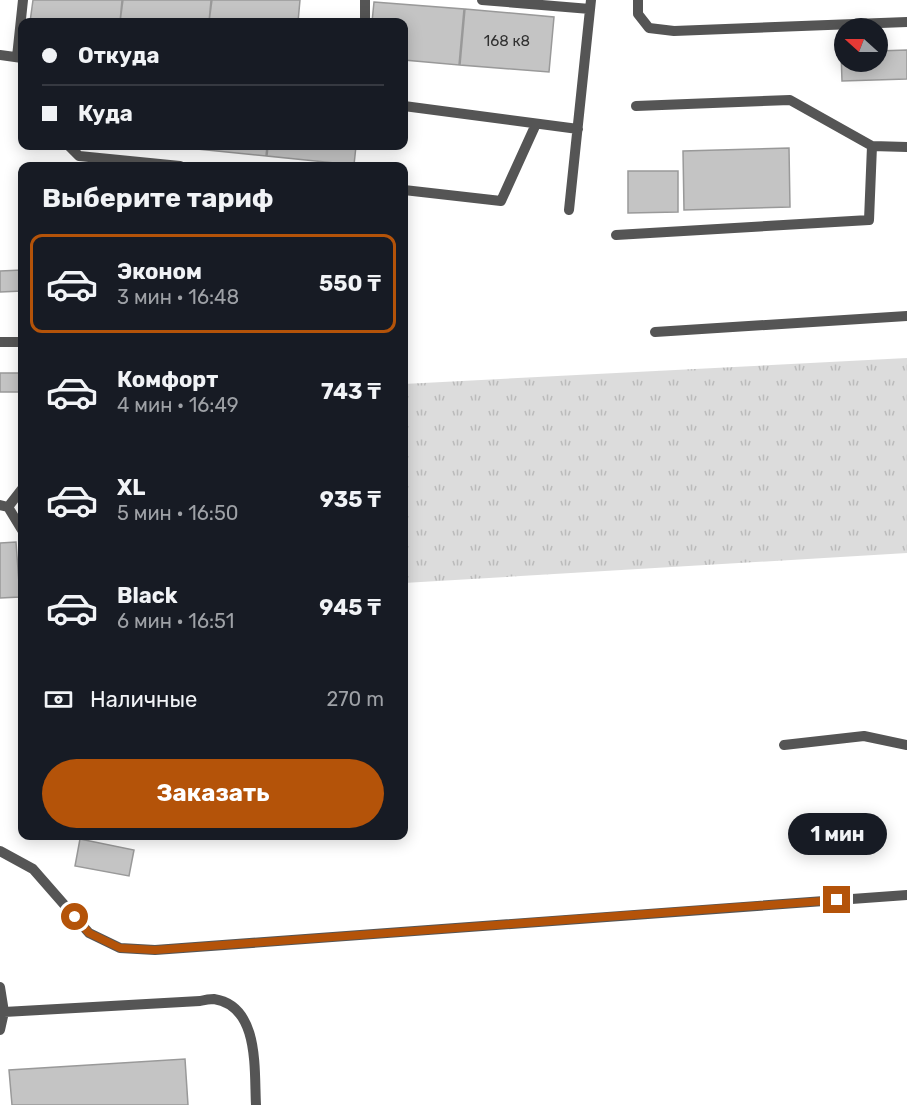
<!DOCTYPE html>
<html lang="ru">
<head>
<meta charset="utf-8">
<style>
	:root { --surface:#171b24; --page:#242831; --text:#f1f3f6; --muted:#9ea1a6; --line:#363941; --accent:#b45309 }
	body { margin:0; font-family:Rubik,sans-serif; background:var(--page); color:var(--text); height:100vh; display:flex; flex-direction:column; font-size:22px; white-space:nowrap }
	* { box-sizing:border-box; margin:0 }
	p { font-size:20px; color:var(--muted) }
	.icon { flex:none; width:33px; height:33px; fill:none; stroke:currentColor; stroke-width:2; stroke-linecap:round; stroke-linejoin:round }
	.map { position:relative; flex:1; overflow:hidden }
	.drawer { position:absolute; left:18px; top:162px; width:390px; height:678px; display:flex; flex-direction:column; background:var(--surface); border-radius:12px; box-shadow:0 3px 15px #0003 }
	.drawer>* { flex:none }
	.guide { position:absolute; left:18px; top:18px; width:390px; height:132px; border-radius:12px; box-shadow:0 3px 15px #0003; display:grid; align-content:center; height:132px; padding:0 24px; background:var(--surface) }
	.needle { width:39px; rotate:291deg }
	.fabs { position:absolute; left:834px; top:18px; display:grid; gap:12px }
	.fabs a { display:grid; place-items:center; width:54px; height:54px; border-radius:50%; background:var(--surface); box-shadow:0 3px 15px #0003; font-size:30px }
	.end { position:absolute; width:27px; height:27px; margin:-14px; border:8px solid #b45309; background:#fff; box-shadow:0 0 0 3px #fff }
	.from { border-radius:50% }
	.bubble { position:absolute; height:42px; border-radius:21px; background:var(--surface); box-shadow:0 3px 15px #0003; font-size:20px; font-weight:700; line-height:42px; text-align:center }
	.guide b { display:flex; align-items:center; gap:21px; height:57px; font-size:22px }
	.guide b+b { border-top:2px solid var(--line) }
	.guide i { width:15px; height:15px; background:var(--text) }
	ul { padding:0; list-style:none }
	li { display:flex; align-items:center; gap:18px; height:99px; margin:0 12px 9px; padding:0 12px; border:3px solid transparent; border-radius:12px }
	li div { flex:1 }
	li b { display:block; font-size:22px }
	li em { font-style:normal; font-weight:700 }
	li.selected { border-color:var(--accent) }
	li>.icon { width:54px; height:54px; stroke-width:1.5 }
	h2 { padding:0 24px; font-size:27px; line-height:72px }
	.pay { display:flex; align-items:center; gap:15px; height:66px; padding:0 24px; font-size:22px }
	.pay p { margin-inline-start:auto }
	.button { display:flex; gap:12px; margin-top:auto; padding:12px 24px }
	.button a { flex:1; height:69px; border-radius:36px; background:var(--accent); color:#fff; font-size:24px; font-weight:700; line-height:69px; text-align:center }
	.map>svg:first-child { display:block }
	.grass { fill:url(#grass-tufts) }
	.building { fill:#c4c4c4; stroke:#999; stroke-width:1.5 }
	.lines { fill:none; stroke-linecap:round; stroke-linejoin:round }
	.service { stroke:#555; stroke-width:10 }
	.route { stroke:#b45309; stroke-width:8 }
	.labels { text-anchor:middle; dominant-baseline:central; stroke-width:4.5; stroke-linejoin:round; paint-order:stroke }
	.number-label { font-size:15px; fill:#313131 }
</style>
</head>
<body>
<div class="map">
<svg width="907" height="1105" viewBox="0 0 907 1105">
	<defs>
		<pattern id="grass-tufts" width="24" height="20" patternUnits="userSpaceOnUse" patternTransform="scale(1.5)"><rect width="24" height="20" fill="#dcdcdc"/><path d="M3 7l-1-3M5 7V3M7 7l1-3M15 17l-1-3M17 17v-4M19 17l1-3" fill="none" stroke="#bbb"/></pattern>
	</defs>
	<rect width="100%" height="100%" fill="#fff"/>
	<path class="grass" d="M907,358V553L404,583V384Z"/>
	<path class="building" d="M33,0H122L120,22H30Z
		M123,0H211L209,22H120Z
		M212,0H300L298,22H209Z
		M374,2L464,9L459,65L404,60V22H372Z
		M465,9L554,17L549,72L460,65Z
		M907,50V79L842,81L841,52H844V62H878V51Z
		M268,146H356L354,165L267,156Z
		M178,147V146H267L266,156Z
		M789,148L790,207L684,210L683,151Z
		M628,171H678V212L628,213Z
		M22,270V291L0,292V271Z
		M0,373H22V392H0Z
		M16,542L20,597L0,598V543Z
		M80,839L134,850L129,876L75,866Z
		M185,1059L188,1105H12L9,1070Z"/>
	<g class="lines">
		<path class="service" d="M482,0L590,9
			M638,0V14L649,28L674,31L907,22
			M365,22V0
			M0,55L22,58
			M17,57L23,0
			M404,106L578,129
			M636,106L790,100L872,146
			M69,146L79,156L180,166
			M404,190L501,201L536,124
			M569,210L591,0
			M616,235L869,220L872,146L907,147
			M655,332L907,316
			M0,342H22
			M0,505L8,507L22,530
			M8,507L22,489
			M784,745L864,736L907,745
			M0,851L33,869L89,933L120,948L155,950L907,895
			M0,987L4,1012L0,1030
			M4,1012L200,1001C204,1000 209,999 214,999C260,1006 254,1070 256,1105"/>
	</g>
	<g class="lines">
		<path class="route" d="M75,917L89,933L120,948L155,950L837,900"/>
	</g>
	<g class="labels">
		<g class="number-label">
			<text x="507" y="41">168 к8</text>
		</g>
	</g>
</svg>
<div class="fabs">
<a><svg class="needle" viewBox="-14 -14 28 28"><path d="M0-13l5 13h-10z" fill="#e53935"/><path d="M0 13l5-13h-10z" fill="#9ea1a6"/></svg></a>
</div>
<i class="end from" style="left:75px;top:917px"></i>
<i class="end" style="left:837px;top:900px"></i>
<div class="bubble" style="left:788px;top:813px;width:99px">1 мин</div>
<div class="guide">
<b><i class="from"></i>Откуда</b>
<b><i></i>Куда</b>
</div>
<section class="drawer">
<h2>Выберите тариф</h2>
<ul>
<li class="selected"><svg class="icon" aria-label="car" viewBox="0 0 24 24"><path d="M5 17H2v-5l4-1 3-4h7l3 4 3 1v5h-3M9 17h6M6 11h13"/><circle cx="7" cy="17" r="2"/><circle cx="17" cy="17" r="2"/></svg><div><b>Эконом</b><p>3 мин · 16:48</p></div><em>550 ₸</em></li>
<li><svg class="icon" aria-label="car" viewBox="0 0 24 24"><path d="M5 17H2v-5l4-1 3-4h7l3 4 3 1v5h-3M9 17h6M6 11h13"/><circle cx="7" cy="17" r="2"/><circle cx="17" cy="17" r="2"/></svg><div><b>Комфорт</b><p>4 мин · 16:49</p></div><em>743 ₸</em></li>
<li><svg class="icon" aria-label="car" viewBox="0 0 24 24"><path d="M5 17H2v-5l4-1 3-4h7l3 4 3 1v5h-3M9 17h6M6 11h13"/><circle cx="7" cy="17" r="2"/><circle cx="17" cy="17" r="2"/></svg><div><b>XL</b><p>5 мин · 16:50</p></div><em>935 ₸</em></li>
<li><svg class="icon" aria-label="car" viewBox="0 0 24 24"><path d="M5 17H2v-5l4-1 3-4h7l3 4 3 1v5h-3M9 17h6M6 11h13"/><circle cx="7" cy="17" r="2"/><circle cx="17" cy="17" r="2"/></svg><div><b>Black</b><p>6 мин · 16:51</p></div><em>945 ₸</em></li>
</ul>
<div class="pay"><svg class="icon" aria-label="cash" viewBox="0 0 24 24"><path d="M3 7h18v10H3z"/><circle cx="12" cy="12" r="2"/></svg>Наличные<p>270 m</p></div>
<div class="button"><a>Заказать</a></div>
</section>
</div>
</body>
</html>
